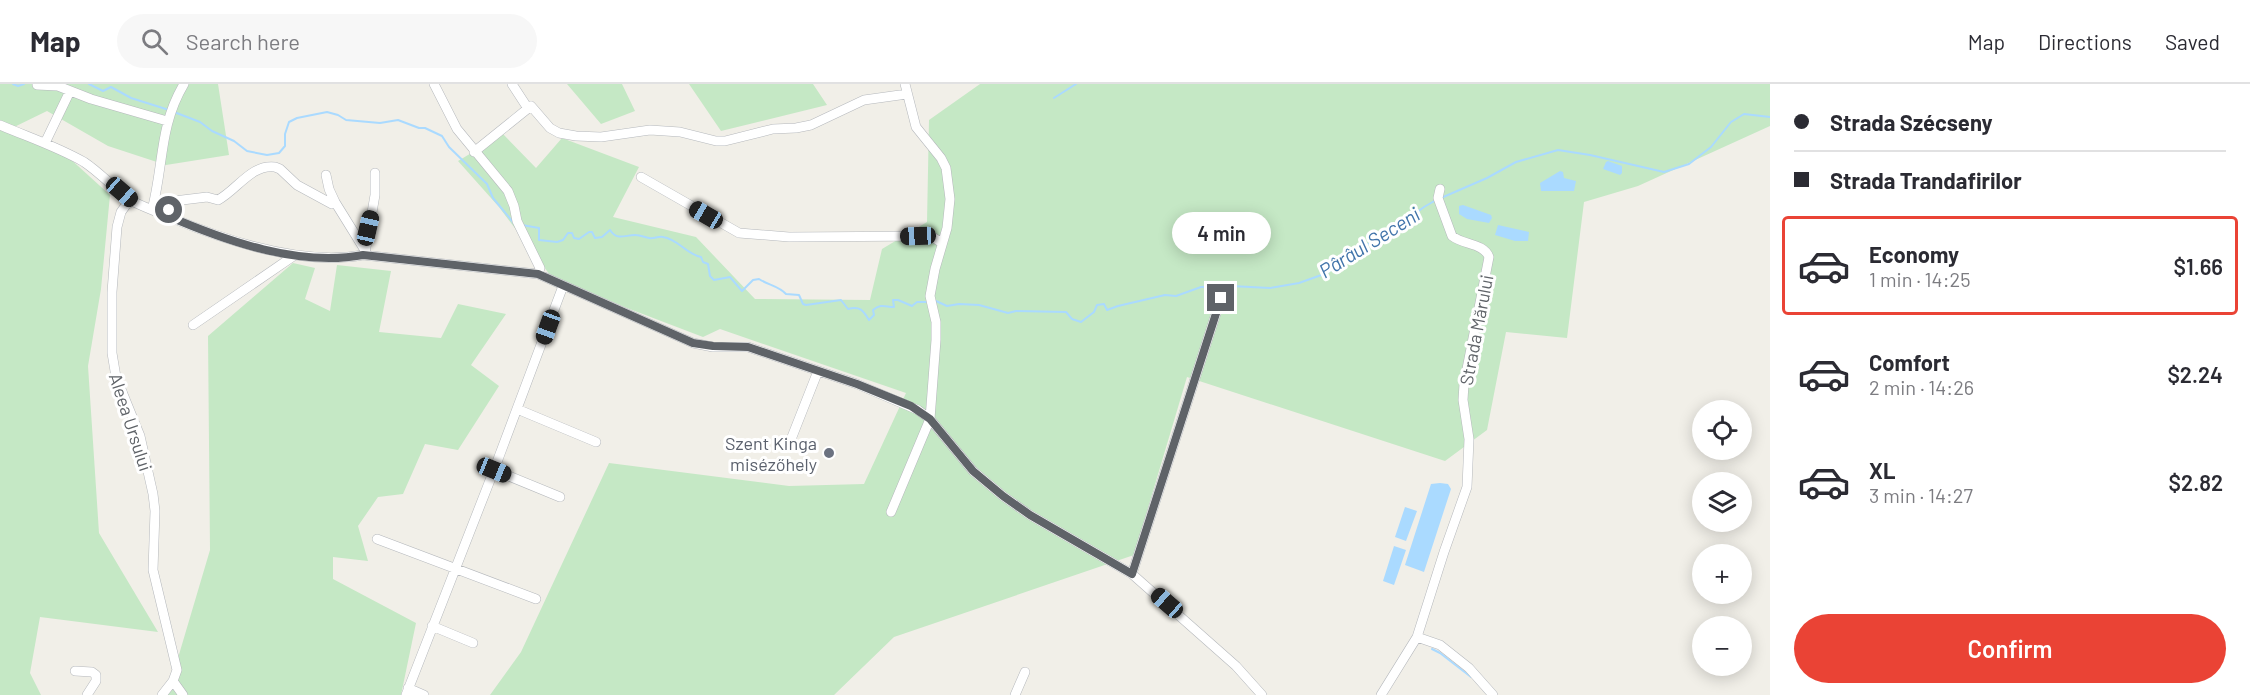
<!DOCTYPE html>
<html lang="en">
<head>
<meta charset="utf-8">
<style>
	:root { --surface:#fff; --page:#f7f7f7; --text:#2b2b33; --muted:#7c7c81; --line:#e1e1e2; --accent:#ea4335 }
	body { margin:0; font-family:Barlow,sans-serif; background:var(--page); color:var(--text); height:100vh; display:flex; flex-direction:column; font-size:22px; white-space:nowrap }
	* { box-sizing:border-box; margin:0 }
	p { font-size:20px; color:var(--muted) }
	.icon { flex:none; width:33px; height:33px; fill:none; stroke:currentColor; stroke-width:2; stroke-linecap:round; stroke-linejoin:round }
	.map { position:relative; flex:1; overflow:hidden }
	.details { display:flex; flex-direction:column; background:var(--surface); width:480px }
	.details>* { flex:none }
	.top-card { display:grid; align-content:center; height:132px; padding:0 24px; background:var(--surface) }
	.controls { position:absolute; left:1692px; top:316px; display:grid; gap:12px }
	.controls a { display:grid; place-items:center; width:60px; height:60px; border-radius:50%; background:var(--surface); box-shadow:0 3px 15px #0003; font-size:30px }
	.end { position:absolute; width:27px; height:27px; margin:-14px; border:8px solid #5f6368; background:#fff; box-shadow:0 0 0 3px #fff }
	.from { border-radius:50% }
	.bubble { position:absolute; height:42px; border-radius:21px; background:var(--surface); box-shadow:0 3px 15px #0003; font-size:20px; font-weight:600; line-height:42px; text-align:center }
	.car { position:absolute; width:18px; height:36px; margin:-18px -9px; border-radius:8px; box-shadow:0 0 4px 2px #0007; background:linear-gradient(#222 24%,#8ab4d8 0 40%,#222 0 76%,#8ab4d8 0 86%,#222 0) }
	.top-card b { display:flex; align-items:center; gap:21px; height:57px; font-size:22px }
	.top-card b+b { border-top:2px solid var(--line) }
	.top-card i { width:15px; height:15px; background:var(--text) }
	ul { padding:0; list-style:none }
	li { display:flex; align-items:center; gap:18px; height:99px; margin:0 12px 9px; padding:0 12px; border:3px solid transparent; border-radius:6px }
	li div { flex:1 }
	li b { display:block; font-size:22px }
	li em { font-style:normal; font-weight:600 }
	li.active { border-color:var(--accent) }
	li>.icon { width:54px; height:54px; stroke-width:1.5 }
	.button { display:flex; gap:12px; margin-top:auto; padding:12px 24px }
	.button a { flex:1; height:69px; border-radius:36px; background:var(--accent); color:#fff; font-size:24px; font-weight:600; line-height:69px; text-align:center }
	header { display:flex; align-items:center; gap:36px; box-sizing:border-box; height:84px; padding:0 30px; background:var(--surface); border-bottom:2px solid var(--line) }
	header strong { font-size:28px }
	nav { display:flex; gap:33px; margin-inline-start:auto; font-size:21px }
	.search { width:420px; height:54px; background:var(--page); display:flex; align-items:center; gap:15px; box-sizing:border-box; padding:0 21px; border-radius:33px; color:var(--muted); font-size:22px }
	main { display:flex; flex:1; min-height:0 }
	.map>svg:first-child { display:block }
	.green { fill:#c5e8c5 }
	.water { fill:#aadaff }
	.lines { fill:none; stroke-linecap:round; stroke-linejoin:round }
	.stream { stroke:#aadaff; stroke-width:2 }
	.minor-casing { stroke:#b5b8bc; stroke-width:10 }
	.minor { stroke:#fff; stroke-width:9 }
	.route { stroke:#5f6368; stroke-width:8 }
	.worship-dot { fill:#6b7280; stroke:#fff; stroke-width:2 }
	.labels { text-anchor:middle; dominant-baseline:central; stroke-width:6; stroke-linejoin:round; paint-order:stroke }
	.street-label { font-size:18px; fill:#5f6368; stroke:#fff }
	.worship-label { font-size:18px; fill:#5b616d; stroke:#fff; text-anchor:end }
	.water-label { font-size:20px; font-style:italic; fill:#4174aa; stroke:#fff }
</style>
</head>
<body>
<header>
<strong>Map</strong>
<div class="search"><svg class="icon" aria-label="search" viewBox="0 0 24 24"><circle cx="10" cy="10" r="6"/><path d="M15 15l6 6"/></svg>Search here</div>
<nav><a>Map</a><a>Directions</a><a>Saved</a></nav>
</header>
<main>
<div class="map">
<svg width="1770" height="611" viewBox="0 0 1770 611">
	<rect width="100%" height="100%" fill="#f1efe8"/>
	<path class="green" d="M0,0H218L229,71L166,81L108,62L47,27L8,46L67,72L110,111L101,205L88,282L99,449L158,548L40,533L30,589L41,611H0Z
		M567,0H622L635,27L601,40Z
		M689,0H813L827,21L721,47Z
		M980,0H1770V42L1638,102L1584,118L1567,254L1506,248L1487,346L1445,377L1187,293L1134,471L894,553L834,611H490L521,568L609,379L789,402L864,400L906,309L720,245L703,253L627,224L550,191L499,123L458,77L503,50L536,84L562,54L639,83L613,133L696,153L755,215L870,216L882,165L927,138L929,36Z
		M293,179L315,184L305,215L330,227L337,181L391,187L379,248L441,254L458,220L506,230L471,281L499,302L458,366L425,360L403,410L378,413L358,442L368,477L333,473V495L416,539L401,611H167L210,466L208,252Z"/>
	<path class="water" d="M1608,77L1622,82V89L1620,91L1603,85L1606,78Z
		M1560,87L1563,88L1564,94L1576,97L1574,107H1541L1540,99Z
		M1463,121L1491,131L1492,134L1489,139L1467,135L1459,130V122Z
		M1498,141L1529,148L1528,157H1515L1495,151Z
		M1440,399L1448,400L1451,405L1424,488L1405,481L1431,400Z
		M1405,423L1417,427L1406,457L1395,453Z
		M1394,462L1406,466L1394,501L1383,497Z"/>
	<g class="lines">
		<path class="stream" d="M13,0L18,2L24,0
			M89,0L103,7L111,3L131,14L169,26
			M1054,14L1076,0
			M174,28L200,38L212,47L234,57L247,67L267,71L279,69L285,62V50L289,38L297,34L327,28L338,31L346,36L380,39L398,36L419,44H425L442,52L449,63L487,100L493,114L517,143
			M1441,114L1487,94L1516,78L1558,66L1590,71L1664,88L1689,80L1711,63L1731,38L1744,30L1770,33
			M522,141L539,144V156L557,158L563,156L568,149H572L574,154L579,155L589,148H592L595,154L602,153L610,146C617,157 625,151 635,151C641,151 644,153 649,154C654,155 658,152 663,153C678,155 686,170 701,173L703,178L708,180L710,192L714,196L730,193L742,207L753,196L759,195C768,201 779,202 786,210L799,211L803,220L806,221L841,216L848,225C860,222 863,226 869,236L874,231L873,226C881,219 886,223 894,223L893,216H898L912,222L917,218H927
			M936,217L947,222L959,220L979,221L1008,229L1016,227L1066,228L1072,235L1081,238L1094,228L1097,221L1104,220L1107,226L1118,222L1165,211L1176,212L1201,203L1231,202L1270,204L1299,199L1327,189L1354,168L1393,146L1424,123L1436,116
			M1432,565L1440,569L1471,593"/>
		<g class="minor-casing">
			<path id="minor" d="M434,0L457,45L508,107L514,122L517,137L540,184L538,190
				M512,0L527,23
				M37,1L58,2L91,15L167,37
				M0,41C28,53 58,63 84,78C102,90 116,107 134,118C146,124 160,129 172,134C229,158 302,182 363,171L538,190L693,259L713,263H748L857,300L918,326L930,335L973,387L1003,412L1030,431L1132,490L1236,582L1262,611
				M45,59L70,7
				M474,68L531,22L550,44L559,49L576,52L601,53L650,46L680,48L716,57H725L773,45L796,44L811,41L864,16L907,10
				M326,91L329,105L335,118
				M641,93L739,149L789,153L931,152L942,159
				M132,117L126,121L121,128L117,143L112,208V269L116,293L140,352L153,410L155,427L153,486L177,586L173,597L162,611
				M152,126C164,80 159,42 184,0
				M168,132L170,122L174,117L207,113L218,116C237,106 251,80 275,83L280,85L297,101L332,120L335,118L366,168
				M365,169L375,111V89
				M193,241L295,171
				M517,325L596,358
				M788,363L818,287
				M494,386L560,413
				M891,428L930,335L936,256V238L930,212L935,185L947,144L950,115L946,84L941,74L916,43L905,0
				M377,455L536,515
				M1132,490L1221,214
				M432,542L473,559
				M1417,553L1440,561L1469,584L1493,611
				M75,587L92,588L96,591V597L87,611
				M173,597L183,611
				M408,604L424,611
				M406,611L494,386L563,202
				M1015,611L1025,588
				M1381,611L1417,553L1444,468L1467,403L1469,355L1463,316L1464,300L1489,173C1484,159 1463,161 1452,152L1438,114L1440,105"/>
		</g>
		<use href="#minor" class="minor"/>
	</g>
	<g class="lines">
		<path class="route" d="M169,126L168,132C226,157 299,183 363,171L538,190L693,259L713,262L748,263L857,300L911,322L930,335L973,387L1003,412L1030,431L1132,490L1221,214"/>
	</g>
	<circle class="worship-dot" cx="829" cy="369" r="6"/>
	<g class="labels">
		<g class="street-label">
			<text transform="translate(1476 246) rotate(-79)">Strada Mărului</text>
			<text transform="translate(131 338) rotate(72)">Aleea Ursului</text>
		</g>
		<g class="worship-label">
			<text x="817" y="359">Szent Kinga<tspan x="817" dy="21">misézőhely</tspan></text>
		</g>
		<g class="water-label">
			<text transform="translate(1369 158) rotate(-32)">Pârâul Seceni</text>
		</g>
	</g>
</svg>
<div class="controls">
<a><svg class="icon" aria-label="locate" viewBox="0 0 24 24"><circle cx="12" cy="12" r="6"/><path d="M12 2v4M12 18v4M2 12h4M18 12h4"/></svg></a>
<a><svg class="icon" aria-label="layers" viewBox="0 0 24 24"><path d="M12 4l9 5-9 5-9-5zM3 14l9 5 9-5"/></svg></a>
<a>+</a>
<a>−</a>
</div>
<i class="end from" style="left:169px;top:126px"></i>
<i class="end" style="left:1221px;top:214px"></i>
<div class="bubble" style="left:1172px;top:128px;width:99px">4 min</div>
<i class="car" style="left:122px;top:108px;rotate:131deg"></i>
<i class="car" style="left:706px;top:131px;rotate:300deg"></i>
<i class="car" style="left:368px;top:144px;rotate:13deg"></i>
<i class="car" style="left:918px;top:152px;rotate:268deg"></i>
<i class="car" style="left:548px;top:243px;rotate:200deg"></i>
<i class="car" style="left:494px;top:386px;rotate:112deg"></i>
<i class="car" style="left:1167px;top:519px;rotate:311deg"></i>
</div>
<section class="details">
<div class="top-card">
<b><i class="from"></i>Strada Szécseny</b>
<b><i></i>Strada Trandafirilor</b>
</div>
<ul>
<li class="active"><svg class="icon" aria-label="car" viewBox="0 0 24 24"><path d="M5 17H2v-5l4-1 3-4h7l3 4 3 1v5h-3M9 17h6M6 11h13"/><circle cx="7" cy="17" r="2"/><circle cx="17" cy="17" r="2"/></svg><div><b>Economy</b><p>1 min · 14:25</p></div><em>$1.66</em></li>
<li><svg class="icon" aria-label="car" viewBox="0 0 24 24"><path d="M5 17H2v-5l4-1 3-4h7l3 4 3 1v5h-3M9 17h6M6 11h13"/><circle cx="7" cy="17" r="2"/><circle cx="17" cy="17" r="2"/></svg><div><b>Comfort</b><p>2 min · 14:26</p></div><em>$2.24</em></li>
<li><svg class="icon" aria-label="car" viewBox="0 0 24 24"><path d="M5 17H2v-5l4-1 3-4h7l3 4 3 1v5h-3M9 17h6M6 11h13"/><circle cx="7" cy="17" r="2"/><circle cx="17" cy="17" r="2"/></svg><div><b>XL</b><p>3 min · 14:27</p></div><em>$2.82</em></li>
</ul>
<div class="button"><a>Confirm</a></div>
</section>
</main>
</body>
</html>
